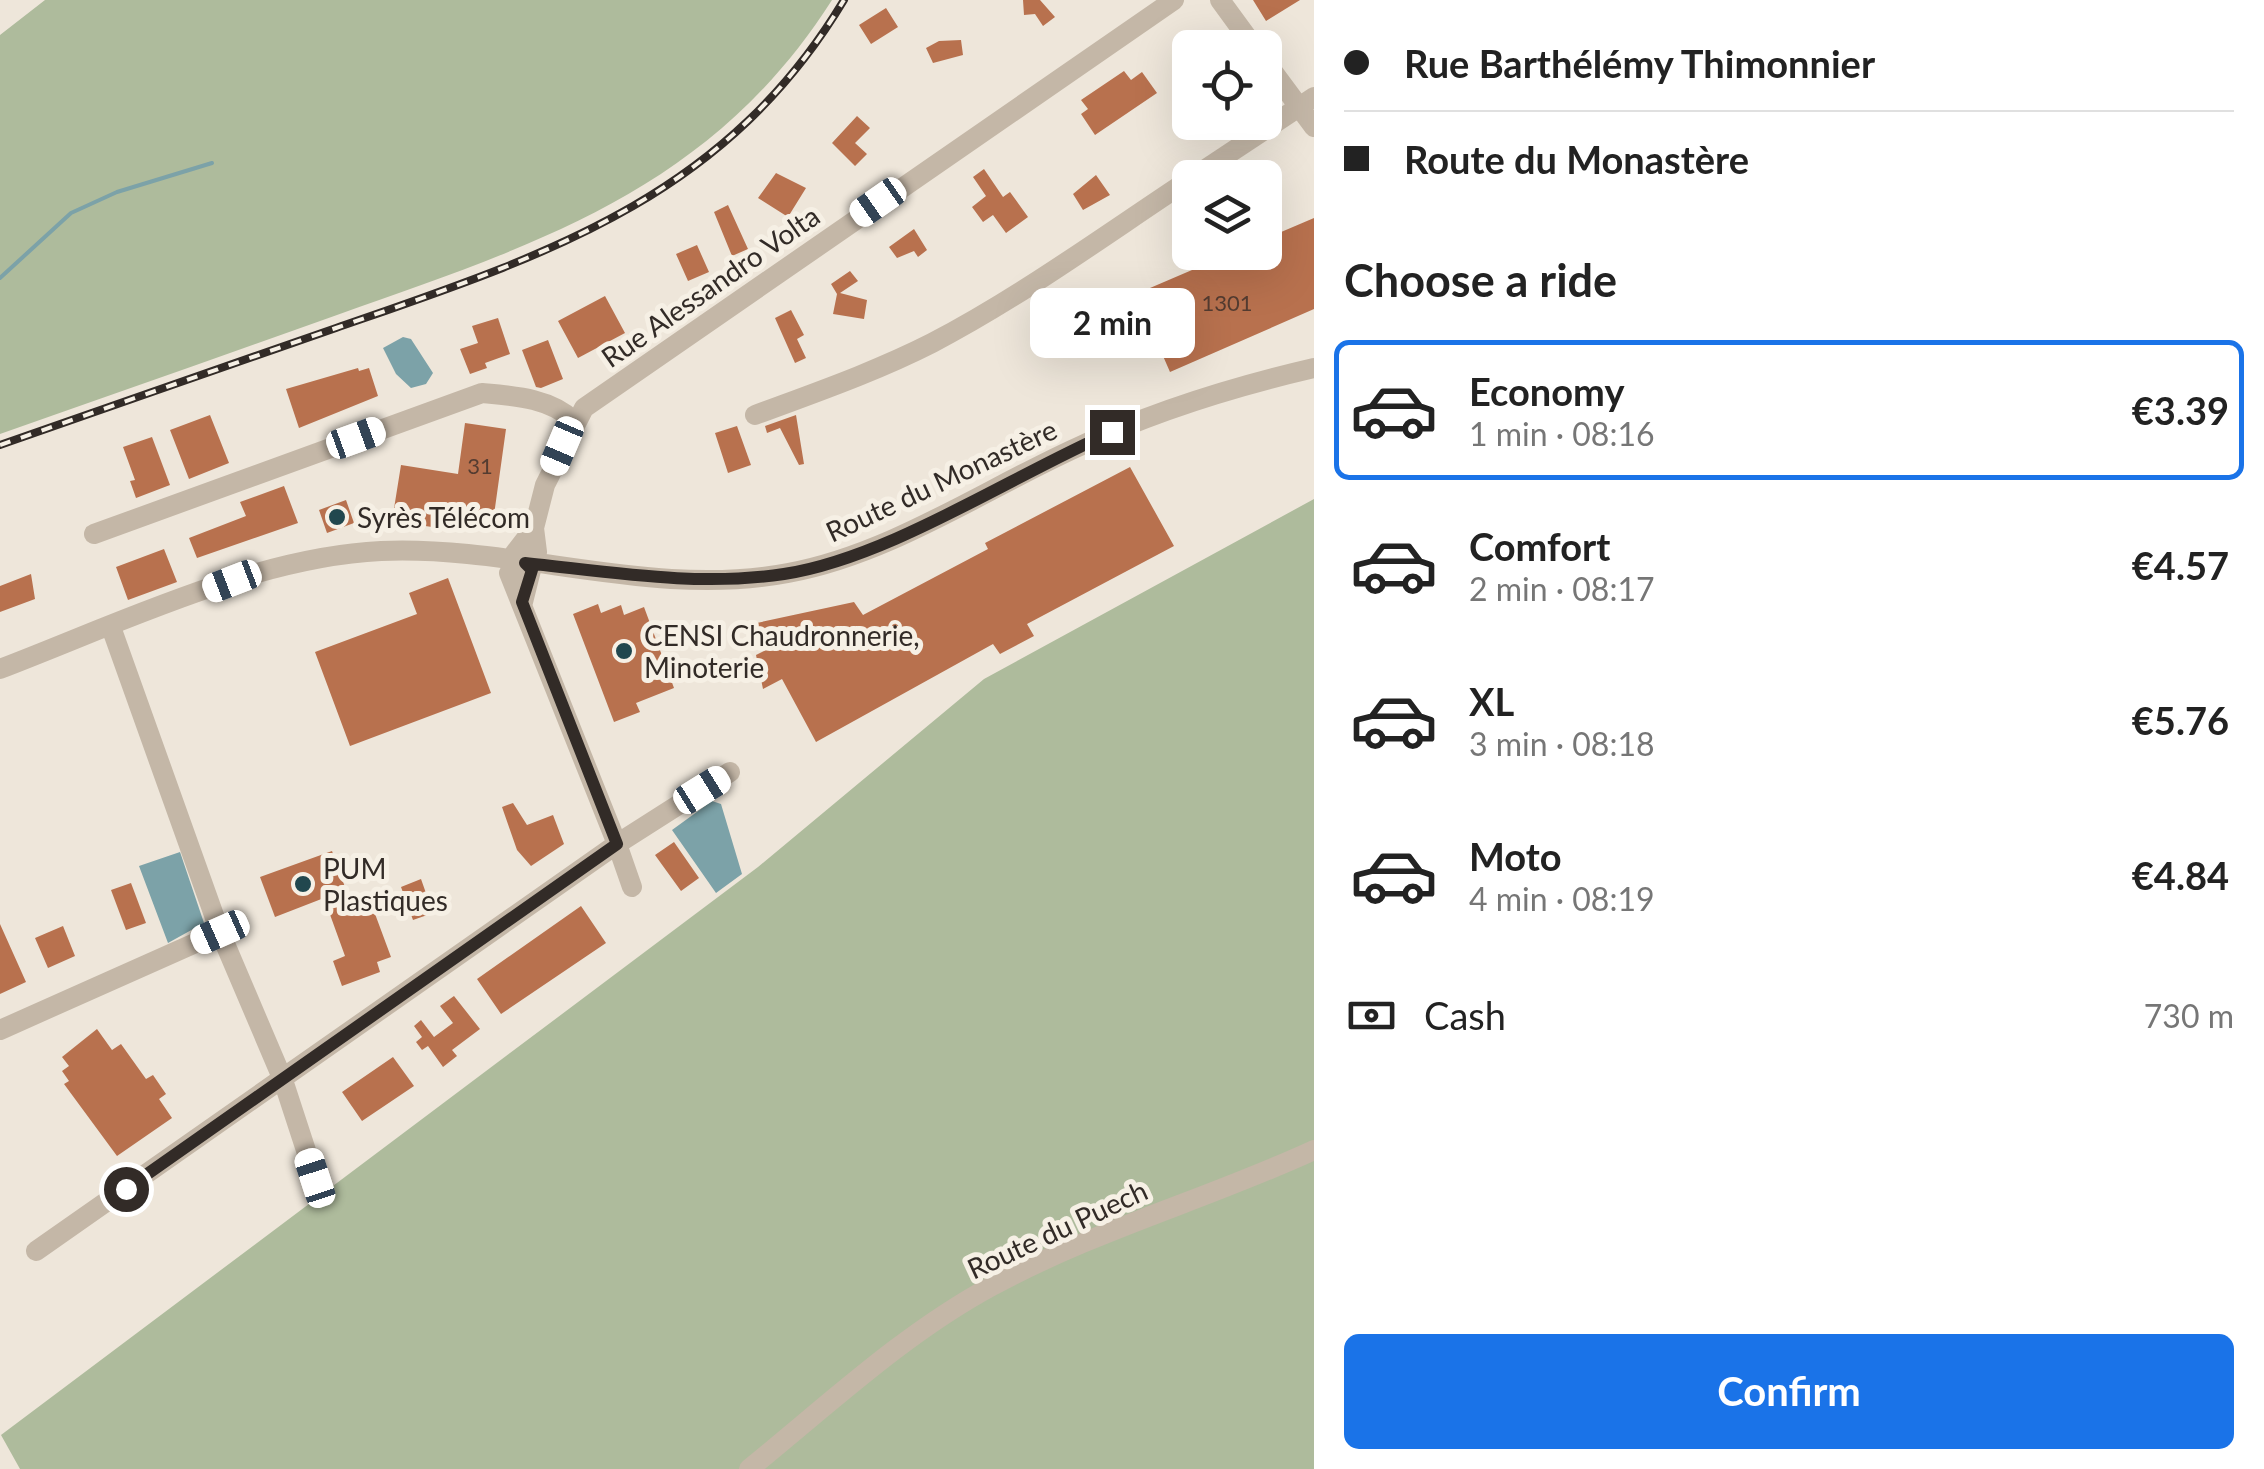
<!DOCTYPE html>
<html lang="en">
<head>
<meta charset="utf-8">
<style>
	:root { --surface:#fff; --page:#f2f2f2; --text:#222; --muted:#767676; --line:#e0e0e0; --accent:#1a73e8 }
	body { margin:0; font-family:Lato,sans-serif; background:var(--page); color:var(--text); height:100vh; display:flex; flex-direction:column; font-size:38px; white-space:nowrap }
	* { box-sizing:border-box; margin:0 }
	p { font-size:32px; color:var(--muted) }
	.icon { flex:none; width:55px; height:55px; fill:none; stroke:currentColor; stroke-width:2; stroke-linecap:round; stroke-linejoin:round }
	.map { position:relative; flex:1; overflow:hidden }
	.details { display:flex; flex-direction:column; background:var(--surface); width:950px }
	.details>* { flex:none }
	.banner { display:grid; align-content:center; height:220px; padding:0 30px; background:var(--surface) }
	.fabs { position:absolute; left:1172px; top:30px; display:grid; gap:20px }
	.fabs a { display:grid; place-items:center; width:110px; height:110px; border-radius:15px; background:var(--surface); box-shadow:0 10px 40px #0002; font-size:50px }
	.end { position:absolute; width:45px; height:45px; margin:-22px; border:12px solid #322b27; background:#fff; box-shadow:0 0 0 5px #fff }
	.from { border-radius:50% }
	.bubble { position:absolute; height:70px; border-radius:15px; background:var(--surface); box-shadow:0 10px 40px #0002; font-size:32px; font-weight:700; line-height:70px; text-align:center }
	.car { position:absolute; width:30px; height:60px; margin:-30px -15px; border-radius:12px; box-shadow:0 0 8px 2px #0007; background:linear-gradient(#fff 24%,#345 0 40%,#fff 0 76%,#345 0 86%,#fff 0) }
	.banner b { display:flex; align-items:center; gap:35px; height:95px; font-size:38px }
	.banner b+b { border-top:2px solid var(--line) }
	.banner i { width:25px; height:25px; background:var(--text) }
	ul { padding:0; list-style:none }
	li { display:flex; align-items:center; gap:30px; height:140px; margin:0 20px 15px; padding:0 10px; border:5px solid transparent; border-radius:15px }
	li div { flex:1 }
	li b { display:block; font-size:38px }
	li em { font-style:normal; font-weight:700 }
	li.on { border-color:var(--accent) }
	li>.icon { width:90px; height:90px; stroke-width:1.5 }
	h2 { padding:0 30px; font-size:45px; line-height:120px }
	.pay { display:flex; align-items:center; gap:25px; height:110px; padding:0 30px; font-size:38px }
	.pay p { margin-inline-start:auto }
	.primary-button { display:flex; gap:20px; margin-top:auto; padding:20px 30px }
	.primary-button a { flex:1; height:115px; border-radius:15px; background:var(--accent); color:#fff; font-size:40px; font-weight:700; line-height:115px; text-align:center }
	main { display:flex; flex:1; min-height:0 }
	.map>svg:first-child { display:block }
	.green { fill:#aebb9c }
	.water { fill:#7ca2a8 }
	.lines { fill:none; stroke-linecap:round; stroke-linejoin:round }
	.stream { stroke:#7ca2a8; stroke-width:4 }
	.building { fill:#b8714e }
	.minor { stroke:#c4b7a7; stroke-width:20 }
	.rail-casing { stroke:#322b27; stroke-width:8 }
	.rail { stroke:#f6f0e5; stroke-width:4; stroke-dasharray:11; stroke-linecap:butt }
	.route { stroke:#322b27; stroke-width:12 }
	.poi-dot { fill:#21474e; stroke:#f6f0e5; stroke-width:4 }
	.labels { text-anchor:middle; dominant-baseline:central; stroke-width:10; stroke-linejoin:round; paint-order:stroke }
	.number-label { font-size:22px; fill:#543c31 }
	.street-label { font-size:28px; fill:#322b27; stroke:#f6f0e5 }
	.poi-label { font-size:28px; fill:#322b27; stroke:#f6f0e5; text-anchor:start }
</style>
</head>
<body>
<main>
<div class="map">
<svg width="1314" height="1469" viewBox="0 0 1314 1469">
	<rect width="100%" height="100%" fill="#eee6da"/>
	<path class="green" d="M45,0H832C711,190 537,244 337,315C225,355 112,395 0,434V35Z
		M1314,499V1469H20L1,1435L758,867L984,679Z"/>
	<path class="water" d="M403,337L411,339L433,373L426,384L411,388L396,374L383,348Z
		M712,801L721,804L742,874L716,893L672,830Z
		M180,852L204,923L168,943L139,866Z"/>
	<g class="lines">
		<path class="stream" d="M0,278L71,213L117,192L212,163"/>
	</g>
	<path class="building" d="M1023,0H1040L1055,17L1043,26L1035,14L1024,15Z
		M1253,0H1300L1266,21Z
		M886,8L898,27L871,44L859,25Z
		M961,40L963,55L933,63L926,48L939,41Z
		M1124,71L1131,80L1142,72L1157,93L1095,135L1081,114L1088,109L1081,100Z
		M857,116L870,128L855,143L867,154L855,166L832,143Z
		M984,169L1003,197L1010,192L1028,217L1006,233L993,215L983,222L972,207L986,196L973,177Z
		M776,173L806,188L788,217L758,198Z
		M1096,175L1110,195L1083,210L1073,194Z
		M728,205L748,249L732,256L714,212Z
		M1314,218V309L1170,372L1136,294L1234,252H1265V239Z
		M914,229L927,250L918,257L914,251L897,258L889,247Z
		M697,245L709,272L688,281L676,254Z
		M850,271L858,281L840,293L867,300L864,319L833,314L837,294L831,284Z
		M605,296L625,333L578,358L558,321Z
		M1092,303L1098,317L1071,330L1066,317Z
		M791,310L804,335L797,339L806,358L795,363L775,318Z
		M498,318L510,354L485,363L487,368L470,374L460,349L478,343L472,326Z
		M548,340L563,379L541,388L536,387L522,350Z
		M358,368L359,371L369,368L378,396L299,428L286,389Z
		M210,415L229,463L189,479L170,430Z
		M796,415L804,464L799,465L780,428L767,433L765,426Z
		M465,423L506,429L494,515L436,506L432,527L392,521L401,465L458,474Z
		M737,426L751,465L728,473L715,433Z
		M152,437L170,485L136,498L130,481L135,480L123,447Z
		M1130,467L1174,546L1027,624L1034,636L1000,654L993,644L816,742L782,679L763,689L756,655L766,650L752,624L854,602L863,615L988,549L985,543Z
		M284,486L298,523L197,558L189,538L246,516L240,502Z
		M346,500L354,523L327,533L319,510Z
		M164,549L177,582L128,600L116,567Z
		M31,574L35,599L0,612V586Z
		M448,578L491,693L350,746L315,652L417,614L409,593Z
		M598,604L601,613L621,605L624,615L644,607L674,688L636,703L640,712L614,722L573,614Z
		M513,803L527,825L553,815L564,844L531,866L517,850L502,807Z
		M674,842L699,878L681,891L655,855Z
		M332,851L350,901L368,895L391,957L377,962L380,972L342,986L333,961L345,956L324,898L275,917L260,877Z
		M421,879L433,913L413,920L401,887Z
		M131,883L146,923L126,930L111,890Z
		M581,906L606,943L501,1014L477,979Z
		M0,924L26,982L0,994Z
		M63,926L75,956L48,968L35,938Z
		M454,996L480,1029L452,1050L457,1056L443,1067L428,1046L422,1050L416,1042L422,1037L414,1026L421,1020L434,1037L453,1023L440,1006Z
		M97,1029L112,1050L121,1044L146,1079L153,1075L166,1094L159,1099L172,1118L117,1156L64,1084L69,1081L62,1071L69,1066L62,1057Z
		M393,1057L414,1086L362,1121L342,1092Z"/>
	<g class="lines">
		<path class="minor" d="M1220,0L1255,48
			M1265,61L1314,127
			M1192,178L1314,97
			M755,415C814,393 875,372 932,343C1022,296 1105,235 1190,179
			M94,534L482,393C514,396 550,398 574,421
			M523,602L531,570L514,554L534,528L545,485L584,408L1174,0
			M111,627L220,932L283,1080L315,1178
			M0,669C118,624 255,557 381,551C516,545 652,599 788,573C891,554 983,490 1078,447C1154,411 1232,387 1314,368
			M632,887L617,844L730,772
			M0,1030L220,932
			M36,1251L617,844L509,573L537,552L534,528
			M749,1469C827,1406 903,1334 992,1286C1095,1230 1208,1199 1314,1150"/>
		<g class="rail-casing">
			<path id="rail" d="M0,445C112,406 224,367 336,328C543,256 724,200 844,0"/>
		</g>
		<use href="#rail" class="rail"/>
	</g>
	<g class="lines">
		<path class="route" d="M126,1189L617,844L522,602L532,570L525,563C611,572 698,587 784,574C889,558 1013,475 1112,432"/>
	</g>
	<g class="poi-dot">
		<circle cx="337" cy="517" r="10"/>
		<circle cx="624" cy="651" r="10"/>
		<circle cx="303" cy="884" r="10"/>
	</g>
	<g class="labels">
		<g class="number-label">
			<text x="1227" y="302">1301</text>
			<text x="480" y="465">31</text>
		</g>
		<g class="street-label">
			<text transform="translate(710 286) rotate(-35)">Rue Alessandro Volta</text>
			<text transform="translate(941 480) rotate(-25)">Route du Monastère</text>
			<text transform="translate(1057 1229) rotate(-25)">Route du Puech</text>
		</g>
		<g class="poi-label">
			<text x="357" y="517">Syrès Télécom</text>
			<text x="644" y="635">CENSI Chaudronnerie,<tspan x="644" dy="32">Minoterie</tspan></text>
			<text x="323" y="868">PUM<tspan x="323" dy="32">Plastiques</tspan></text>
		</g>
	</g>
</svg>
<div class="fabs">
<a><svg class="icon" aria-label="locate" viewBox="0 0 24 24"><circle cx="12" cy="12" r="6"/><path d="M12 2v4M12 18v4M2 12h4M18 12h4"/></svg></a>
<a><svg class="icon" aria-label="layers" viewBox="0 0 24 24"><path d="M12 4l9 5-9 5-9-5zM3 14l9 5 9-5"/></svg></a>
</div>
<i class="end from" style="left:126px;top:1189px"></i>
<i class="end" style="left:1112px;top:432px"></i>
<div class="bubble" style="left:1030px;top:288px;width:165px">2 min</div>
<i class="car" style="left:878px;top:202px;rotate:235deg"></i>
<i class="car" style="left:356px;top:438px;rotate:70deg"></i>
<i class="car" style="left:562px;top:446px;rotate:203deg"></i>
<i class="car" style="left:232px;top:581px;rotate:249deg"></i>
<i class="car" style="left:702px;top:790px;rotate:58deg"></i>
<i class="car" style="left:220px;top:932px;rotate:246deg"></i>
<i class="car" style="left:315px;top:1178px;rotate:342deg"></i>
</div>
<section class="details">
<div class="banner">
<b><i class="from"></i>Rue Barthélémy Thimonnier</b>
<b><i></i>Route du Monastère</b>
</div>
<h2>Choose a ride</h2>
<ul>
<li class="on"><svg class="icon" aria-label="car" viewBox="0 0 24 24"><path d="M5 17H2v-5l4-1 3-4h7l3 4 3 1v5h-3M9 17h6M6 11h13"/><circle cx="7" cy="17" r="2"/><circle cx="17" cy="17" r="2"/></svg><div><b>Economy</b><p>1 min · 08:16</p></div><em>€3.39</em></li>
<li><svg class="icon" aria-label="car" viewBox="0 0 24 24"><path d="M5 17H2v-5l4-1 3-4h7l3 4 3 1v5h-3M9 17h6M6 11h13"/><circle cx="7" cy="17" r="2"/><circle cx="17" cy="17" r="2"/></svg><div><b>Comfort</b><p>2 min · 08:17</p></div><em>€4.57</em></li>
<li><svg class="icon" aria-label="car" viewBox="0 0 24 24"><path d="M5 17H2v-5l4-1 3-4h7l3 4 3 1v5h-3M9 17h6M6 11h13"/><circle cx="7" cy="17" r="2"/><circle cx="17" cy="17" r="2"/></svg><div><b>XL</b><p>3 min · 08:18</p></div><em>€5.76</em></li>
<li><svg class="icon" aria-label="car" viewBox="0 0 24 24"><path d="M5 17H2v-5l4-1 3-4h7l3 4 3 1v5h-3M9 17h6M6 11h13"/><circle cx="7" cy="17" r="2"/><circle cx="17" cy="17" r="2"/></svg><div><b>Moto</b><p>4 min · 08:19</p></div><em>€4.84</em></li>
</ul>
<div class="pay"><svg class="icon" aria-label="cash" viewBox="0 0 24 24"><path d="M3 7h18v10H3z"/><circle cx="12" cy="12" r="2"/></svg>Cash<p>730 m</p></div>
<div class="primary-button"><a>Confirm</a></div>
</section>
</main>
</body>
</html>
